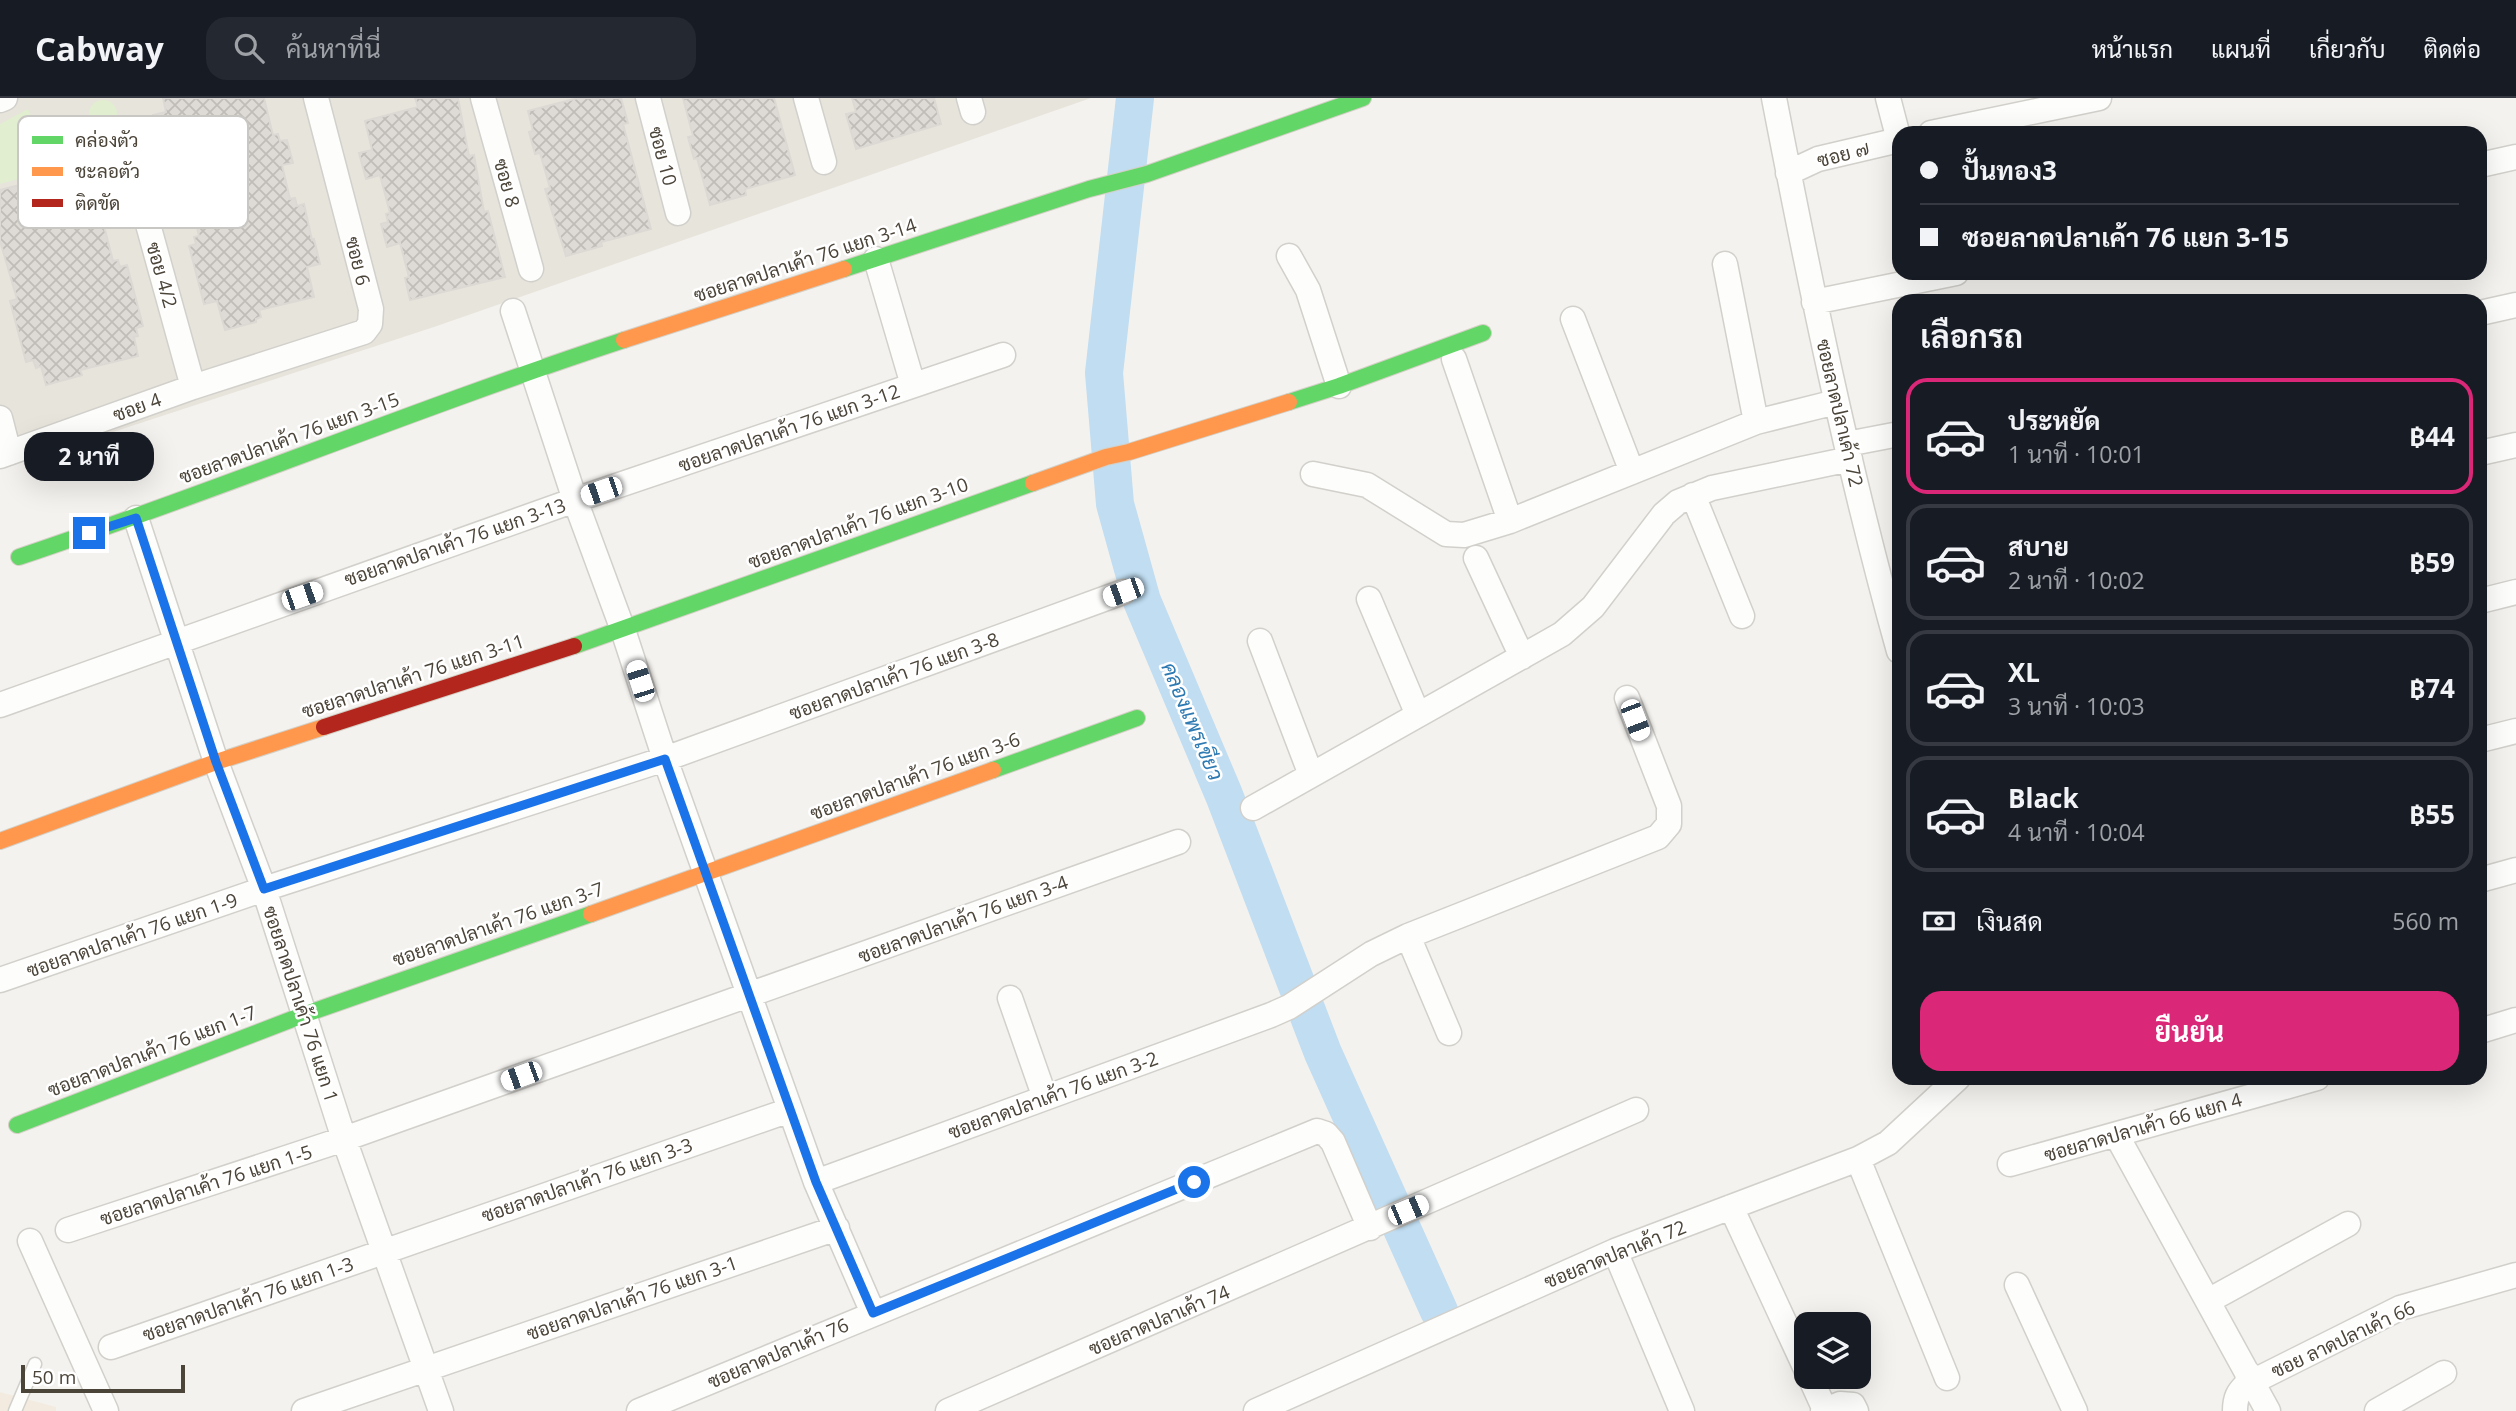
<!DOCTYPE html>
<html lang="th">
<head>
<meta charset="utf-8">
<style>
	:root { --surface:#171b24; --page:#242831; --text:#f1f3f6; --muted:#9ea1a6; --line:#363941; --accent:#db2777 }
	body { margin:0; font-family:"Open Sans",Sarabun,sans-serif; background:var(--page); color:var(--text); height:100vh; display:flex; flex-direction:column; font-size:26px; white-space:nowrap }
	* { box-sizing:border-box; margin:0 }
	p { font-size:23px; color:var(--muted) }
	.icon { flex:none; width:38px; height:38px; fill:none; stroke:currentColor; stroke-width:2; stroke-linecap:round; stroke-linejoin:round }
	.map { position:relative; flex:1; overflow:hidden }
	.sheet { position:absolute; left:1892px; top:196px; width:595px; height:791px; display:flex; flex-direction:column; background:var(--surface); border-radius:21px; box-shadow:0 7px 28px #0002 }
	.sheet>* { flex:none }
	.top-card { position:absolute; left:1892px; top:28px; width:595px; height:154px; border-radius:21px; box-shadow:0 7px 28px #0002; display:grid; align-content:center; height:154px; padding:0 28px; background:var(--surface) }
	.fabs { position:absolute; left:1794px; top:1214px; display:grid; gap:14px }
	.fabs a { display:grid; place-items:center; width:77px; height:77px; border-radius:14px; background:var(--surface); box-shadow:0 7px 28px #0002; font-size:35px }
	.scale { position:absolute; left:21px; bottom:18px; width:164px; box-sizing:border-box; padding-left:7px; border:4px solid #4b4439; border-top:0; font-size:19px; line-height:24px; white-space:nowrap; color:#4b4439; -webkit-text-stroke:5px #fff; paint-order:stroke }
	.end { position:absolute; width:32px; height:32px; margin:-16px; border:9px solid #1a73e8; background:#fff; box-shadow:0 0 0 4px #fff }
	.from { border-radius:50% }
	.bubble { position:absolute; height:49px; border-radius:21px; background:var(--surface); box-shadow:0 7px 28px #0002; font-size:23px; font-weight:700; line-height:49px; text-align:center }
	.car { position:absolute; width:21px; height:42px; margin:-21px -10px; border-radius:9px; box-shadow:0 0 5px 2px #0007; background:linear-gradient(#fff 24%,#345 0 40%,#fff 0 76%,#345 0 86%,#fff 0) }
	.top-card b { display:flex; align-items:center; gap:24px; height:66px; font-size:26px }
	.top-card b+b { border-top:2px solid var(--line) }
	.top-card i { width:18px; height:18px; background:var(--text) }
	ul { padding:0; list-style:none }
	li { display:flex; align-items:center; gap:21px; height:116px; margin:0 14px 10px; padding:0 14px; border:4px solid var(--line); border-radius:21px }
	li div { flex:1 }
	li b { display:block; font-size:26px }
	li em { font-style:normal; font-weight:700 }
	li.on { border-color:var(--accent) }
	li>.icon { width:63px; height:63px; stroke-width:1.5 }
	h2 { padding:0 28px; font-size:32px; line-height:84px }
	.pay { display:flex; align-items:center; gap:18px; height:77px; padding:0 28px; font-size:26px }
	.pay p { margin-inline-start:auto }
	.cta { display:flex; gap:14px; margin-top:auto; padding:14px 28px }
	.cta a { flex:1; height:80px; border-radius:21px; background:var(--accent); color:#fff; font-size:28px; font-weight:700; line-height:80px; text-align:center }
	header { display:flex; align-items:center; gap:42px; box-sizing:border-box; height:98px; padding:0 35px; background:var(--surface); border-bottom:2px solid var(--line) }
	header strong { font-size:33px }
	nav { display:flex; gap:38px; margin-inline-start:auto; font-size:24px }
	.search { width:490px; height:63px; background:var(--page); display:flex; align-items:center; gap:18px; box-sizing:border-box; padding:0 24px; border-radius:21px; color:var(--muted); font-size:26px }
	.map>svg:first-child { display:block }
	.residential { fill:#e7e4dc }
	.commercial { fill:#f3ebdf }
	.green { fill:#e1eecf }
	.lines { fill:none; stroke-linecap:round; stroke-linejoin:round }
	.river { stroke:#c0ddf1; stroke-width:38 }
	.building { fill:url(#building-cross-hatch); stroke:#dcd9d4; stroke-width:2 }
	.lane-casing { stroke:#d2d0cb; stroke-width:15 }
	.street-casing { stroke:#d2d0cb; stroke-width:27 }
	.fast-casing { stroke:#d3cfc5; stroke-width:18 }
	.slow-casing { stroke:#d3cfc5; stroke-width:18 }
	.jam-casing { stroke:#d3cfc5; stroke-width:18 }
	.lane { stroke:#fdfdfc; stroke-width:12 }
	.street { stroke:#fdfdfc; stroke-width:24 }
	.fast { stroke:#63d668; stroke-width:16 }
	.slow { stroke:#ff974d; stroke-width:16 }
	.jam { stroke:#b3261e; stroke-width:16 }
	.route { stroke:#1a73e8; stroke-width:9 }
	.labels { text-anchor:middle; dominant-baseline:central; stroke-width:5; stroke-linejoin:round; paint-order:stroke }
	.street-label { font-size:19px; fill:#4b4439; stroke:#fff }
	.water-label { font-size:21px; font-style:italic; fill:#2e7ab2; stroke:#fff }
	.key { fill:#fff; stroke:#c9c7c4; stroke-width:2 }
	.key-label { font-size:19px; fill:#4b4439 }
</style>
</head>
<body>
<header>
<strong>Cabway</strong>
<div class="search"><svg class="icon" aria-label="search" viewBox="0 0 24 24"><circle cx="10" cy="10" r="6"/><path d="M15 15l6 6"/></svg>ค้นหาที่นี่</div>
<nav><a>หน้าแรก</a><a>แผนที่</a><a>เกี่ยวกับ</a><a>ติดต่อ</a></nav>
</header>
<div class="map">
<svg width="2516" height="1313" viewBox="0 0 2516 1313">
	<defs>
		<pattern id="building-cross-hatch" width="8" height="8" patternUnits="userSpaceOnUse" patternTransform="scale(1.75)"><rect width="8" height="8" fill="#dedbd6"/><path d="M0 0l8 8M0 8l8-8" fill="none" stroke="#c0bdb8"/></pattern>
	</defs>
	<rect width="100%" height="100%" fill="#f4f2ee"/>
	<path class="residential" d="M0,0H1091L434,229L0,371Z"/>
	<path class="commercial" d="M0,1294L56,1309V1313H0Z"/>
	<path class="green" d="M89 16a14 14 0 1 1 28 0a14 14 0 1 1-28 0Z
		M28,11L55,71L0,86V26Z"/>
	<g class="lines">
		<path class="river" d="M1135,0L1104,275L1115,406L1142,503L1224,697L1323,955L1439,1213"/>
	</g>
	<path class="building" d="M163,0H264L273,37L278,36L280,43L287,42L293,65L282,67L290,101L295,100L297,108L304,106L312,142L314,141L320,166L307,169L314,199L259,212L261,219L256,221V224L225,232L217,203L204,206L189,148L196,146L194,139L199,138L191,105L179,108L173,85L180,83L178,75L183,74L174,38L159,42L153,17L166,14Z
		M415,0H458L469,58L474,57L484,114L488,113L505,179L410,202L405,180L409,179L400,145L387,149L381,126L388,124L386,116L390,115L380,77L366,81L359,55L372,52L365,23L418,9Z
		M578,0H621L628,25L623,26L651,131L601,144L602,148L566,158L545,91L550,90L540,55L535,56L529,34L533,33L528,13Z
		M683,0H774L795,77L745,91L746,97L710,107L697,60L694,61L688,39L693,38Z
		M852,0H934L941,26L856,51L846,16L856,14Z
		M86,75L94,104L107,100L114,126L104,128L113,163L118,162L120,169L127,167L143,228L136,230L138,238L134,239L138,258L80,272L82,277L46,287L41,268L36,270L33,262L26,264L10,203L17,201L0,143V92L27,85L29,91Z"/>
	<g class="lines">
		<g class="lane-casing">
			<path id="lane" d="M15,1313L35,1266"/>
		</g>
		<g class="street-casing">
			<path id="street" d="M483,0L531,171
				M648,0L678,115
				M806,0L824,64
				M969,0L973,14
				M1774,0C1810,186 1848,371 1899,553
				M1888,0L1899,42
				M0,2L5,0
				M1931,35L2099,0
				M131,65L193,289
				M2480,67L2516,59
				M1788,75L1818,61L1899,42
				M1289,158L1308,192L1339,288
				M876,161L913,287
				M1725,166L1756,324
				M1814,204L1956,175
				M513,213L575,402L623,532L665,661L816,1084L873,1215
				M2480,215L2516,207
				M1573,221L1632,374
				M1454,261L1510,423
				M0,320L9,355
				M1847,346L1899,336
				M2480,355L2516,347
				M0,358L193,289L364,234L370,226L371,211L316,0
				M1313,376L1367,387L1446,436L1464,437L1510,423L1756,324L1836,304
				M1693,397L1742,518
				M136,420L216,664L264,791L344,1041L441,1313
				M1476,460L1522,559
				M1369,501L1418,617
				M2480,503L2516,494
				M1260,543L1311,677
				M0,607L575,402L1003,257
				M2480,642L2516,633
				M1253,710L1562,536L1593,509L1664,416L1678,404L1712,390L1850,361
				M2480,782L2516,772
				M1408,838L1449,935
				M0,882L264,791L665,661L1123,494
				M1010,900L1045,1000
				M2480,933L2516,922
				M2117,1038L2268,1313
				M1858,1061L1947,1280
				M2010,1066L2317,980
				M816,1084L1271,917L1289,909L1371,856L1408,838L1658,739L1669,726V708L1627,600
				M1731,1109L1806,1271
				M68,1132L344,1041L1178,744
				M30,1143L106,1313
				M1615,1153L1682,1313
				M2017,1187L2075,1313
				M2208,1203L2348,1126
				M111,1249L790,1012
				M1810,1279L1825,1312
				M2252,1284L2400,1210L2516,1177
				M304,1313L837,1130
				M639,1313L1317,1033L1326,1036L1333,1044L1370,1130
				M948,1313L1636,1012
				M1256,1313L1615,1153L1858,1061L1888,1045L1958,980
				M1823,1313L1840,1306L1853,1307L1856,1313
				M2235,1313C2235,1300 2238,1294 2247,1286L2248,1275
				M2377,1313L2444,1275"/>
		</g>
		<g class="fast-casing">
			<path id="fast" d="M844,171L1089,91L1147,76L1363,0
				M1289,304L1339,288L1483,235
				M19,459C222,391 420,309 624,242
				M574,548L1033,385
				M993,672L1137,620
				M17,1027L303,917L591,816"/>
		</g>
		<g class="slow-casing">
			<path id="slow" d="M624,242L844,171
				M1033,385L1106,359L1129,354L1289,304
				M0,743L216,664L324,629
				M591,816L993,672"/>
		</g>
		<g class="jam-casing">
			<path id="jam" d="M324,629L574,548"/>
		</g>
		<use href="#lane" class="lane"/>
		<use href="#street" class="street"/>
		<use href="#fast" class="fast"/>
		<use href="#slow" class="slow"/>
		<use href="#jam" class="jam"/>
	</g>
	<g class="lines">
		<path class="route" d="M89,435L136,420L216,664L264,791L665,661L816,1084L873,1215L1194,1084"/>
	</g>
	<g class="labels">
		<g class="street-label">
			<text transform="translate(1843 56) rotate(-15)">ซอย ๗</text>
			<text transform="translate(663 58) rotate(75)">ซอย 10</text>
			<text transform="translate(507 85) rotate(74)">ซอย 8</text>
			<text transform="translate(805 162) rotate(-18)">ซอยลาดปลาเค้า 76 แยก 3-14</text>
			<text transform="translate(358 163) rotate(76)">ซอย 6</text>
			<text transform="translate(162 177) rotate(74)">ซอย 4/2</text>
			<text transform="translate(137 309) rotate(-20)">ซอย 4</text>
			<text transform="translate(1840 315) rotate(77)">ซอยลาดปลาเค้า 72</text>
			<text transform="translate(789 330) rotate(-19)">ซอยลาดปลาเค้า 76 แยก 3-12</text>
			<text transform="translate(289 340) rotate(-20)">ซอยลาดปลาเค้า 76 แยก 3-15</text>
			<text transform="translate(858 425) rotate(-20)">ซอยลาดปลาเค้า 76 แยก 3-10</text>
			<text transform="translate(455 444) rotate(-19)">ซอยลาดปลาเค้า 76 แยก 3-13</text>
			<text transform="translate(413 578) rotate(-18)">ซอยลาดปลาเค้า 76 แยก 3-11</text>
			<text transform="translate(894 578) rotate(-20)">ซอยลาดปลาเค้า 76 แยก 3-8</text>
			<text transform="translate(915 678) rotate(-20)">ซอยลาดปลาเค้า 76 แยก 3-6</text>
			<text transform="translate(963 821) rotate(-20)">ซอยลาดปลาเค้า 76 แยก 3-4</text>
			<text transform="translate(498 826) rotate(-19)">ซอยลาดปลาเค้า 76 แยก 3-7</text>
			<text transform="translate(132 837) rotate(-19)">ซอยลาดปลาเค้า 76 แยก 1-9</text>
			<text transform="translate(301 906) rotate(72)">ซอยลาดปลาเค้า 76 แยก 1</text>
			<text transform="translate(152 953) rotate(-21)">ซอยลาดปลาเค้า 76 แยก 1-7</text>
			<text transform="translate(1053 997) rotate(-20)">ซอยลาดปลาเค้า 76 แยก 3-2</text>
			<text transform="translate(2143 1029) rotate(-16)">ซอยลาดปลาเค้า 66 แยก 4</text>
			<text transform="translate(587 1082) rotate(-19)">ซอยลาดปลาเค้า 76 แยก 3-3</text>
			<text transform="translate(206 1087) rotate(-18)">ซอยลาดปลาเค้า 76 แยก 1-5</text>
			<text transform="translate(1615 1156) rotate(-22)">ซอยลาดปลาเค้า 72</text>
			<text transform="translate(632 1200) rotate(-19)">ซอยลาดปลาเค้า 76 แยก 3-1</text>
			<text transform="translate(248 1201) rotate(-19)">ซอยลาดปลาเค้า 76 แยก 1-3</text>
			<text transform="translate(1159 1222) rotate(-23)">ซอยลาดปลาเค้า 74</text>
			<text transform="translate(2343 1241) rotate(-25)">ซอย ลาดปลาเค้า 66</text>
			<text transform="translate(778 1255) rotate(-23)">ซอยลาดปลาเค้า 76</text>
		</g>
		<g class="water-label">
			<text transform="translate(1193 623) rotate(67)">คลองแพรเขียว</text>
		</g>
	</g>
	<rect x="18" y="18" width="230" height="112" rx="10" class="key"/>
	<rect x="32" y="38" width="31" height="8" fill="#63d668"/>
	<rect x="32" y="69" width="31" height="9" fill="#ff974d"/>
	<rect x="32" y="101" width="31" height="8" fill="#b3261e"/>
	<g class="key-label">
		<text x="75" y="49">คล่องตัว</text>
		<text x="75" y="80">ชะลอตัว</text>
		<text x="75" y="112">ติดขัด</text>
	</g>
</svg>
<div class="fabs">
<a><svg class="icon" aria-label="layers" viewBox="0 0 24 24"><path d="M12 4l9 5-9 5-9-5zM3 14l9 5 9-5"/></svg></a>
</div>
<div class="scale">50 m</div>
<i class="end from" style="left:1194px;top:1084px"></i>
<i class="end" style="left:89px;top:435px"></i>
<div class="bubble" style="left:24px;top:334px;width:130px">2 นาที</div>
<i class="car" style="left:601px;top:393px;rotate:251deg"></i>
<i class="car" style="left:1123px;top:494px;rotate:250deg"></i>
<i class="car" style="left:302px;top:498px;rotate:71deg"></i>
<i class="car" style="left:640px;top:583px;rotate:342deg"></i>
<i class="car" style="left:1635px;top:622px;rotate:159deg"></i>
<i class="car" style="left:521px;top:978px;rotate:250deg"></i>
<i class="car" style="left:1408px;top:1112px;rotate:67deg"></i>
<div class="top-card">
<b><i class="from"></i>ปั้นทอง3</b>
<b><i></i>ซอยลาดปลาเค้า 76 แยก 3-15</b>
</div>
<section class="sheet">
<h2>เลือกรถ</h2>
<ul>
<li class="on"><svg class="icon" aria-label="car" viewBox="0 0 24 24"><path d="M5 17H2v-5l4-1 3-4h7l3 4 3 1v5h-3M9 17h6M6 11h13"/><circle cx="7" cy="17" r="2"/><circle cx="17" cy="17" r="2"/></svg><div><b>ประหยัด</b><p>1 นาที · 10:01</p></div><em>฿44</em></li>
<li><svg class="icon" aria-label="car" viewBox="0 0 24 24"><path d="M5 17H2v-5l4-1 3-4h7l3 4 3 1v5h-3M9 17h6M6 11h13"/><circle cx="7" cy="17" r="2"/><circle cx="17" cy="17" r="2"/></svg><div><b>สบาย</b><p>2 นาที · 10:02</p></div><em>฿59</em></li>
<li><svg class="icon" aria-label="car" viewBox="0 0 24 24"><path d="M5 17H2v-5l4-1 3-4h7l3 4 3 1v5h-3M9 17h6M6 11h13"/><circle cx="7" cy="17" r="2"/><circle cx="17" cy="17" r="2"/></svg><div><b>XL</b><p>3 นาที · 10:03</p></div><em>฿74</em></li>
<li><svg class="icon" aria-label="car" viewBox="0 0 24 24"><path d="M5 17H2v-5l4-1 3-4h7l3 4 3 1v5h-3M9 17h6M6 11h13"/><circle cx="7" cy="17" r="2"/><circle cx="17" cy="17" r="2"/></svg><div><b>Black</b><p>4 นาที · 10:04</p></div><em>฿55</em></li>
</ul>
<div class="pay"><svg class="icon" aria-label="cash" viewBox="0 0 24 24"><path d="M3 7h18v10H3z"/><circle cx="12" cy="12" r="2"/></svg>เงินสด<p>560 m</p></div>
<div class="cta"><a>ยืนยัน</a></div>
</section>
</div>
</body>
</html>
